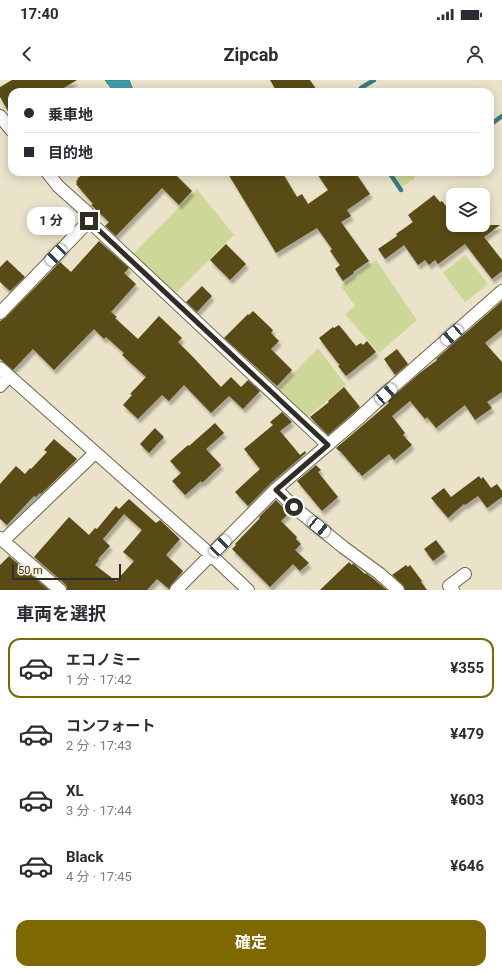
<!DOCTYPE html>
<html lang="ja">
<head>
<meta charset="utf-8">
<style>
	:root { --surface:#fff; --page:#f2f2f3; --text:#2b2b33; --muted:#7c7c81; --line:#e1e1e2; --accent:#7d6900 }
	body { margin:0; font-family:Roboto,"Noto Sans JP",sans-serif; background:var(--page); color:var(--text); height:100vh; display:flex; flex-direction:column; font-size:15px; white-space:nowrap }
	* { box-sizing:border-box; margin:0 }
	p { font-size:13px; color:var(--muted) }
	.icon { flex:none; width:22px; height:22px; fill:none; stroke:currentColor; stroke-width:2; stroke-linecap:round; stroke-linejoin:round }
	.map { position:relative; height:510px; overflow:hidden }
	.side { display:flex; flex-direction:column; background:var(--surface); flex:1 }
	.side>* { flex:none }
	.top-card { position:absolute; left:8px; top:8px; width:486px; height:88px; border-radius:12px; box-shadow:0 2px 10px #0003; display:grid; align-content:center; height:88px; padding:0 16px; background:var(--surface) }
	.buttons { position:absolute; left:446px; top:108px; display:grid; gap:8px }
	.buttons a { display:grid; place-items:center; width:44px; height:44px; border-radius:8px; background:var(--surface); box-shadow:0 2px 10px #0003; font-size:20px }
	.scale { position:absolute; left:12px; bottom:10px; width:109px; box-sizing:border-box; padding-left:4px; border:2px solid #302e24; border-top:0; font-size:11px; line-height:14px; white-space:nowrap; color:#302e24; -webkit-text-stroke:3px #f7f1d7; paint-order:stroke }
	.end { position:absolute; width:18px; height:18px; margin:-9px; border:5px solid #302e24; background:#fff; box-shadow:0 0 0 2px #fff }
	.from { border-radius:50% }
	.bubble { position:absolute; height:28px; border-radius:12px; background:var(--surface); box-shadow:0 2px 10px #0003; font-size:13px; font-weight:700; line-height:28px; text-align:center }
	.car { position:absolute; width:12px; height:24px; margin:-12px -6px; border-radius:5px; box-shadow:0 0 3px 1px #0007; background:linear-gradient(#fff 24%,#345 0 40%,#fff 0 76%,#345 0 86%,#fff 0) }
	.top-card b { display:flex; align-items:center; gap:14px; height:38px; font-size:15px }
	.top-card b+b { border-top:1px solid var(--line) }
	.top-card i { width:10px; height:10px; background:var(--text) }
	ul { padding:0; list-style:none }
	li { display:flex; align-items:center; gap:12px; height:60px; margin:0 8px 6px; padding:0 8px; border:2px solid transparent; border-radius:12px }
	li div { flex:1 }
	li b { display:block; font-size:15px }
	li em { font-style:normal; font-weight:700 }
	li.active { border-color:var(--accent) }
	li>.icon { width:36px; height:36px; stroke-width:1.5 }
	h2 { padding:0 16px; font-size:18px; line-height:48px }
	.primary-button { display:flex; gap:8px; margin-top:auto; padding:8px 16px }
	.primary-button a { flex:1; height:46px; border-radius:12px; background:var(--accent); color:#fff; font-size:16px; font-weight:700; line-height:46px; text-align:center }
	.status { display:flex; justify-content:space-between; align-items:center; height:28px; padding:0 20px; background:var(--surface); direction:ltr }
	.status svg { height:11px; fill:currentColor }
	header { display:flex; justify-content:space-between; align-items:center; height:52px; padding:0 16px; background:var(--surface); font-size:18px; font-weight:700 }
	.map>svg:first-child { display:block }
	.green { fill:#cdd898 }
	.water { fill:#3e9ca6; stroke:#3a7b7f }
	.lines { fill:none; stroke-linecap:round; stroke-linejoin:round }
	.stream { stroke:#3a7b7f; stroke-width:4.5 }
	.building { fill:#584b19; fill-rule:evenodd; filter:url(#shadow) }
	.minor-casing { stroke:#6b654e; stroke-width:14 }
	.minor { stroke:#fff; stroke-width:12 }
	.route { stroke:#302e24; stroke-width:5 }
</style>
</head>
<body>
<div class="status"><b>17:40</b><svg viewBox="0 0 49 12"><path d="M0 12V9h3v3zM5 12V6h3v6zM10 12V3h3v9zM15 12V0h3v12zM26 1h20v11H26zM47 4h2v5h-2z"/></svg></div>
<header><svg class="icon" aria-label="back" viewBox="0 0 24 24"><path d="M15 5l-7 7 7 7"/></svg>Zipcab<svg class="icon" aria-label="person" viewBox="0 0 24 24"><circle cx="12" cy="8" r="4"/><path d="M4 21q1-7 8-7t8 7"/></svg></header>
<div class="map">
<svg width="502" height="510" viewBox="0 0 502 510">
	<defs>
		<filter id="shadow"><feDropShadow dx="2.5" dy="4.5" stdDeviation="1" flood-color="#0004"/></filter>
	</defs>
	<rect width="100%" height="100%" fill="#eae3ca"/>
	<path class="green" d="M392,92H411L415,97L414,99L403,106L401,105Z
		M197,109L234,155L172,217L131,176Z
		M465,175L488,204L465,222L443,193Z
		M376,180L417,240L379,273L345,234L355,226L341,206Z
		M318,268L346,305L306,338L276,311Z"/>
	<path class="water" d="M105,0H129L134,12H114Z"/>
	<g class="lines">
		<path class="stream" d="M359,12L361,8L374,0
			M490,45L502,36
			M389,92L401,110"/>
	</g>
	<path class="building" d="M12,0H77L62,9L64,12H12V38L0,17V7Z
		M270,0H310L318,12H277Z
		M85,92H173L192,111L179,125L162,108L116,156L105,146L109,142L91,125L93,124L76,104L77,103L76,101L78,100L77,99Z
		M227,92H282L297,117L302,114L308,124L328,110L316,92H355L370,114L347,130L351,136L341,142L369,181L353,192L354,193L343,201L335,189L340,185L330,171L332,169L317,148L276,173Z
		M434,115L440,122L442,121L453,135V145H500L484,157L502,180V191L492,199L465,164L438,184L435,180L429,185L425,180L418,185L404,165L385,179L378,169L397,156L396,154L413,142L408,135Z
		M99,161L129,188L124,193L136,204L111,232L117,237L115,238L138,259L159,236L182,258L178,262L192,276L221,307L231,297L241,307L248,300L260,311L243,329L229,316L211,333L184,305L169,321L162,315L138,339L123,325L132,315L130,314L146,297L122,275L124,273L106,257L104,259L94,249L54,290L33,269L13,290L0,279V241L5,238L60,182L71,192Z
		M226,164L246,184L230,200L210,180Z
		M7,180L25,197L10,211L0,202V187Z
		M202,206L212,216L197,232L186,222Z
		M502,221V249L485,263L502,282V312L487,322L492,328L475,340L465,325L436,348L427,337L425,339L410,321L392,336L405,353L403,355L412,365L394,380L389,374L362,396L359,392H358L340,371H339L336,368L389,323L388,322L390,319L421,292L437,280L436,279Z
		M253,231L273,250L271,253L279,261L271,269L292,290L277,306L224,258L248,234L249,235Z
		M339,245L356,266L361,263L363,265L367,261L376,272L346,296L338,286L340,285L337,282L319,258L333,247L334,248Z
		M397,269L408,284L395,295L384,279Z
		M344,307L360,327L328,355L310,337L329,322L328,321Z
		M282,332L292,342L280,351L300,375L305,371L306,373L271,403L248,426L235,412L260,389L244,369L273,345L270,342Z
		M215,343L224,353L206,369L221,385L202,403L201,401L185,415L172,401L181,393L170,381L188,365L189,366Z
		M155,348L164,357L149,373L140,364Z
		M54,359L77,379L41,414L40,413L36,417L34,416L7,445L0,439V404L16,386L25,394L30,388L31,389L47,372L44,370Z
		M316,385L321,390L318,392L338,417L322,431L297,401Z
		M479,396L481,399L483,397L491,408L497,404L502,411V417L487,428L478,416L465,425L464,424L448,438L431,418L444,408L451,417Z
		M129,419L156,443L160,440L180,459L166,475L183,491L171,505L169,509L157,499L147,510H67V507L65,504L34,477L69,437L89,455L95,448L97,449L116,426L119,429ZM123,433L142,450L123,472L134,481L116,501L95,485L99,480L98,479L110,466L103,459L124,434Z
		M276,420L289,433L281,441L297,457L296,459L301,464L295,470L309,483L300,491L293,484L270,507L232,469L236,465L235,464L260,438L259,437Z
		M436,460L445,472L433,481L424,469Z
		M9,476L49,510H0V485Z
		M349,482L352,485L353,483L365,494L366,493L375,500L387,510H320Z
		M406,485L408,487L410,485L422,501L421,502L427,510H405L403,505L392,495Z"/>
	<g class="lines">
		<g class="minor-casing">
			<path id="minor" d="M0,36L12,51
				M47,92L58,106L87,132L89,141L328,365
				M0,233L89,141
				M0,288L211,475L248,510
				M0,306L9,296
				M276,409L294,427L343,467L380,494L398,510
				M0,458L60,510
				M3,461L95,373
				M176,510L276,409L358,339L386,313L502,211
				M453,510L449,506L465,494"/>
		</g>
		<use href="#minor" class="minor"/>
	</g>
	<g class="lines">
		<path class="route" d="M89,141L328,365L276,410L294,427"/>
	</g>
</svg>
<div class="buttons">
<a><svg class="icon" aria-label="layers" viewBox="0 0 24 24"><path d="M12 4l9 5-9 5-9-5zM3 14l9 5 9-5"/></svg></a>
</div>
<div class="scale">50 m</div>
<i class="end from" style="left:294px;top:427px"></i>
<i class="end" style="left:89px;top:141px"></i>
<div class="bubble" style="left:27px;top:127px;width:48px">1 分</div>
<i class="car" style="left:56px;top:175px;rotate:224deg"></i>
<i class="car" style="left:452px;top:255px;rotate:229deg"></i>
<i class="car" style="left:386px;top:314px;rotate:48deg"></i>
<i class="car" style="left:319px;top:447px;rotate:129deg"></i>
<i class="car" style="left:220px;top:466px;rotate:44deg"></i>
<div class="top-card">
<b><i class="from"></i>乗車地</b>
<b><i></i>目的地</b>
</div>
</div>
<section class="side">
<h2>車両を選択</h2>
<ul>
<li class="active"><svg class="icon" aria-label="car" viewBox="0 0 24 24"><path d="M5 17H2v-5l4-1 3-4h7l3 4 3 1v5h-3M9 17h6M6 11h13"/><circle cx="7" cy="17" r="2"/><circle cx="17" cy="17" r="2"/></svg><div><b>エコノミー</b><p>1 分 · 17:42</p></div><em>¥355</em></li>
<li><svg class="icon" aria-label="car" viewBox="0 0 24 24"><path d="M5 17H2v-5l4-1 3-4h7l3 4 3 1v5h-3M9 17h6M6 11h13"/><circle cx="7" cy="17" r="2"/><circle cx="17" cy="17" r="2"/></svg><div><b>コンフォート</b><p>2 分 · 17:43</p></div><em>¥479</em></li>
<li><svg class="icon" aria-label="car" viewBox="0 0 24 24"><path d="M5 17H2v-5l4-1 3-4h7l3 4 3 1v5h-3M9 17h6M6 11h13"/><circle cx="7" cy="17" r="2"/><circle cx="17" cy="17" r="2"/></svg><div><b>XL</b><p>3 分 · 17:44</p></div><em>¥603</em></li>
<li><svg class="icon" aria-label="car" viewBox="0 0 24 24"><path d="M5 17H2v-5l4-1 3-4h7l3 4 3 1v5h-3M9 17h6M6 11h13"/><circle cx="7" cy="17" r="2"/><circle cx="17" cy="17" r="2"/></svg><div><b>Black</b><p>4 分 · 17:45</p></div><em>¥646</em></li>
</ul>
<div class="primary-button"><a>確定</a></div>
</section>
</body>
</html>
